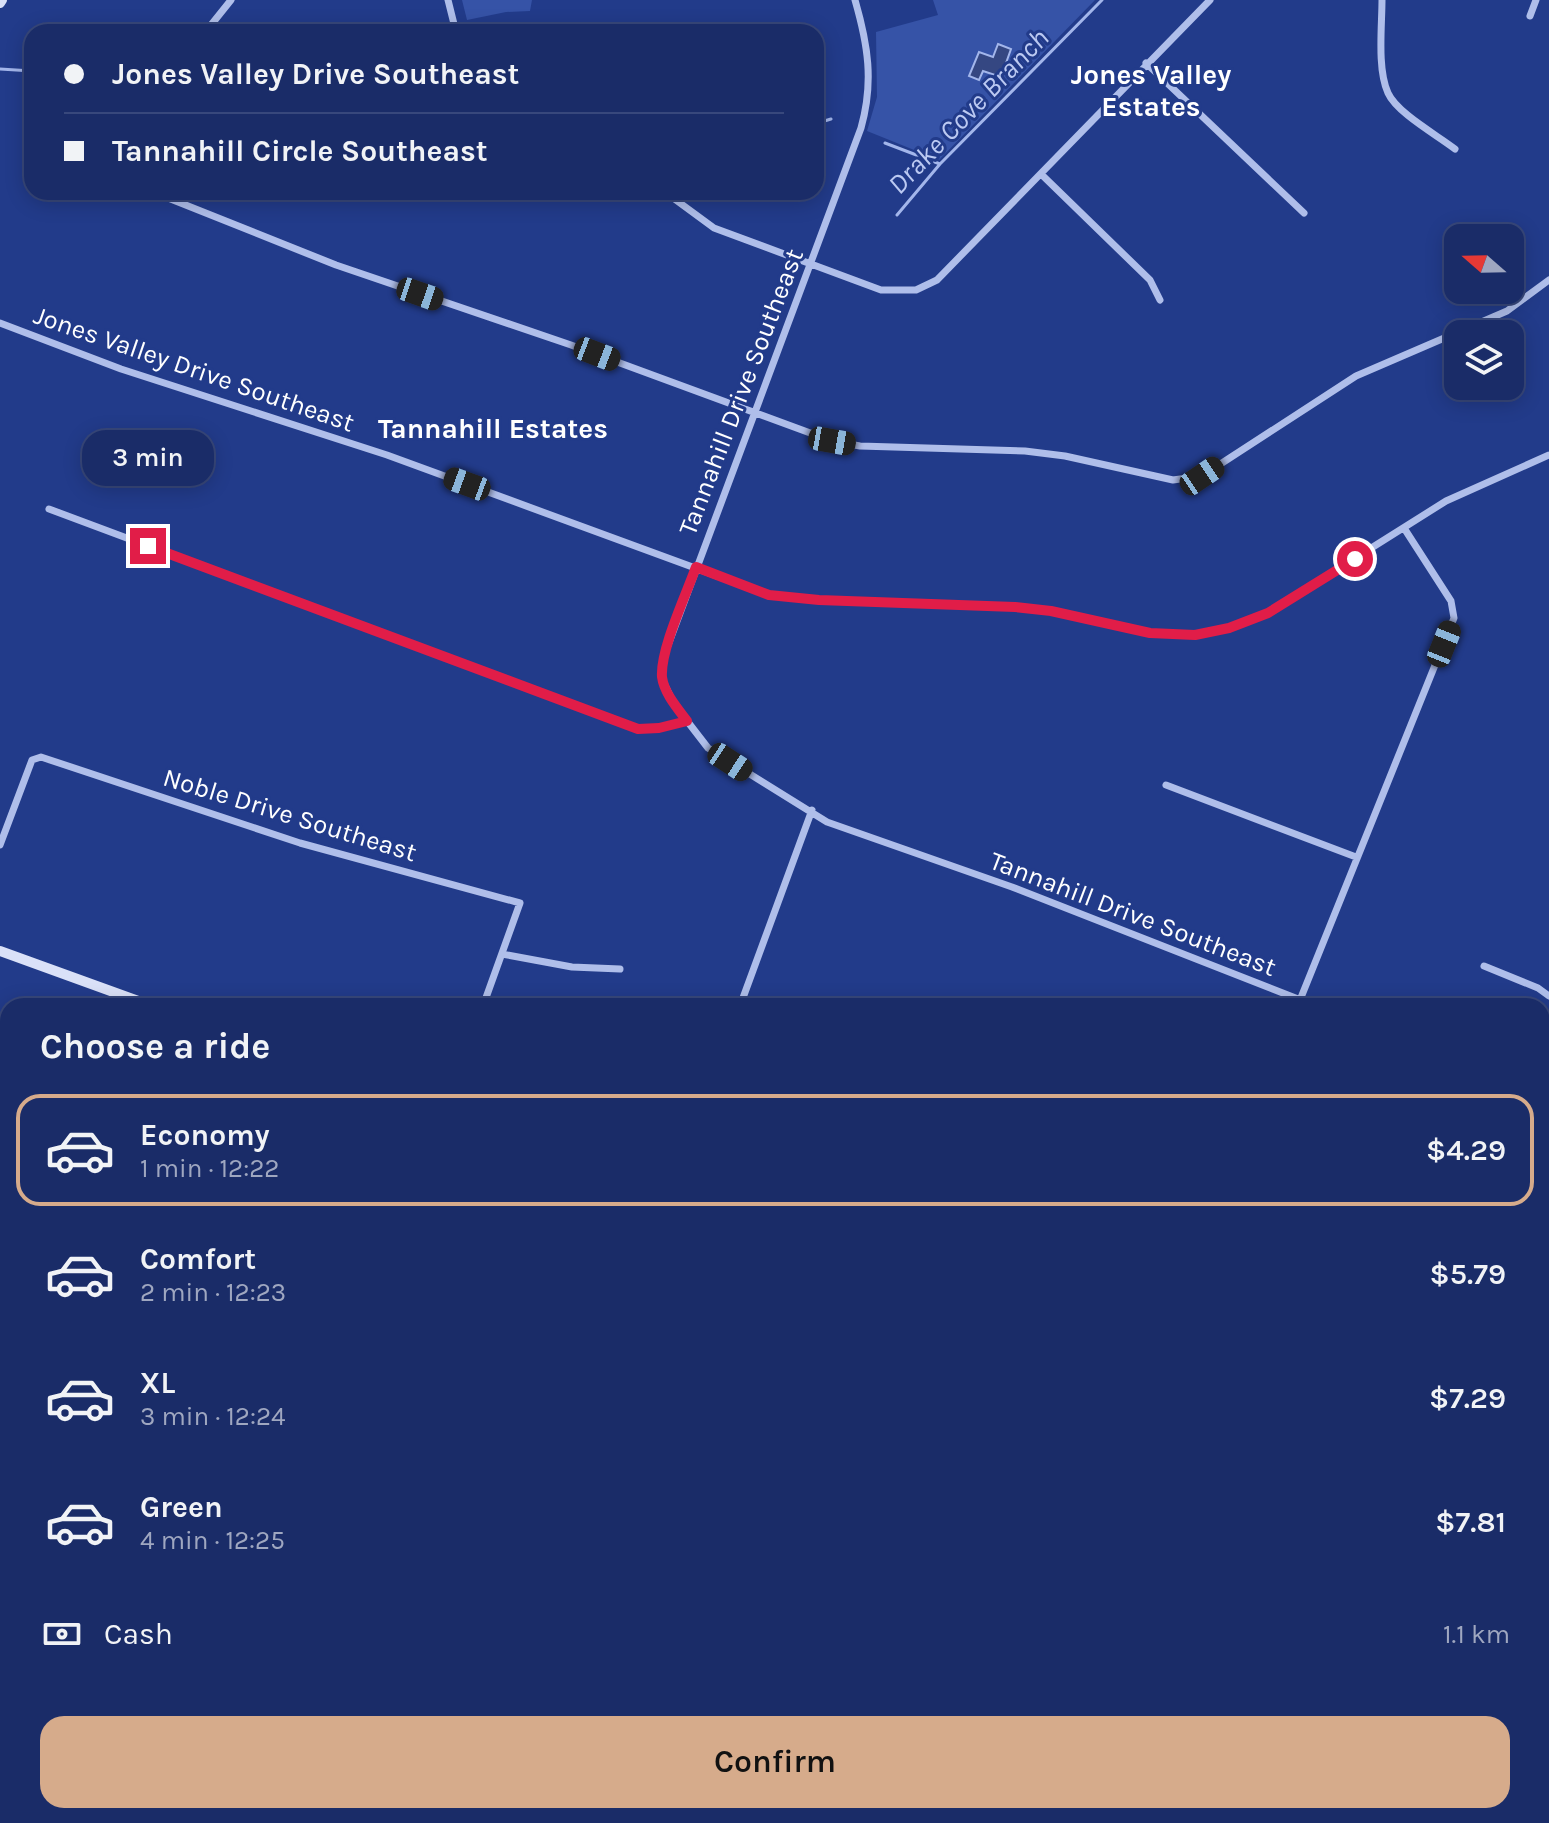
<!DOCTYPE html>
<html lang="en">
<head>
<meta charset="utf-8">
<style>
	:root { --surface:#1a2c68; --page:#273871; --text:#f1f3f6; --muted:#9fa7c0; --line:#38487c; --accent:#d6ab8b }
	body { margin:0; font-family:Karla,sans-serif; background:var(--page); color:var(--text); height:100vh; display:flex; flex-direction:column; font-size:30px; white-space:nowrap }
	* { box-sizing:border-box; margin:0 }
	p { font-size:26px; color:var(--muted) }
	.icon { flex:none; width:44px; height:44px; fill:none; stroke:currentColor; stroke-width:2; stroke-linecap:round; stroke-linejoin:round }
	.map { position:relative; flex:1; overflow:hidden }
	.panel { position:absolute; left:0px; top:998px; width:1550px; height:826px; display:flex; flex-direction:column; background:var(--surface); border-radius:24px 24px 0 0; box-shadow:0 4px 20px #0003,0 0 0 2px var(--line) }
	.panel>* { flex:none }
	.top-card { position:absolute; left:24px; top:24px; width:800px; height:176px; border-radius:24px; box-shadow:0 4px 20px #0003,0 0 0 2px var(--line); display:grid; align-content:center; height:176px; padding:0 40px; background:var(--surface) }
	.needle { width:52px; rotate:290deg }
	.buttons { position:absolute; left:1444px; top:224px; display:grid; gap:16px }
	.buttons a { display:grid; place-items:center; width:80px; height:80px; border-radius:16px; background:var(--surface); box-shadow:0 4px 20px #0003,0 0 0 2px var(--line); font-size:40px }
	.end { position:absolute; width:36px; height:36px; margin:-18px; border:10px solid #e11d48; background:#fff; box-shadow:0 0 0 4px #fff }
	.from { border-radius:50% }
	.bubble { position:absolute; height:56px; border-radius:24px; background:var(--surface); box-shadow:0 4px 20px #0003,0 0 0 2px var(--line); font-size:26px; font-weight:600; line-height:56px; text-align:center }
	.car { position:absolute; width:24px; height:48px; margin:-24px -12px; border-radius:10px; box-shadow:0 0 6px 2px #0007; background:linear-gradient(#222 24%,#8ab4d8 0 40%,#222 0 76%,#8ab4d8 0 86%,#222 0) }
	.top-card b { display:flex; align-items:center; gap:28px; height:76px; font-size:30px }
	.top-card b+b { border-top:2px solid var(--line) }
	.top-card i { width:20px; height:20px; background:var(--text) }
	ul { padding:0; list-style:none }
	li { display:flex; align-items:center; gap:24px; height:112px; margin:0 16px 12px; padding:0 24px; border:4px solid transparent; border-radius:24px }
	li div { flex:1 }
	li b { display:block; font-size:30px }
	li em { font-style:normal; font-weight:600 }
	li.current { border-color:var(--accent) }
	li>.icon { width:72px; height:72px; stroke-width:1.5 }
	h2 { padding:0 40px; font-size:36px; line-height:96px }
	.pay { display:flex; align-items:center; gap:20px; height:88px; padding:0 40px; font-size:30px }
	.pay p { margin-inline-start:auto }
	.button { display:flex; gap:16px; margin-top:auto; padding:16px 40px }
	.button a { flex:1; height:92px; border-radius:24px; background:var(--accent); color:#111; font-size:32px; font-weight:600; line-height:92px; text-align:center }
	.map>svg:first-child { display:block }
	.green { fill:#3653a7 }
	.water { fill:#354782; stroke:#a3b6eb; stroke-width:2 }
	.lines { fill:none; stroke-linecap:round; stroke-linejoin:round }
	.stream { stroke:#a3b6eb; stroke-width:3 }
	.street { stroke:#afbeea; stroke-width:7 }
	.secondary { stroke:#dae1f8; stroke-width:10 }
	.route { stroke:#e11d48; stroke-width:10 }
	.labels { text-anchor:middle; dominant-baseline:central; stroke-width:6; stroke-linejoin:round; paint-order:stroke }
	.street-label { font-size:26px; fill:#fff; stroke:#223b8a }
	.neighbourhood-label { font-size:28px; font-weight:bold; fill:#fff; stroke:#223b8a }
	.water-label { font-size:28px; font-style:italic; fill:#bbc9f2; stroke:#223b8a }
</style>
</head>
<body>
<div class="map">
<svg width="1549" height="1823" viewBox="0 0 1549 1823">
	<rect width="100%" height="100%" fill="#223b8a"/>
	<path class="green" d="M462,0H532L530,11L506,12L467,20Z
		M933,0H1095L939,160L867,131L877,97L876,32L938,15Z"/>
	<path class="water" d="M998,44L1011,49L1001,77L983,71L979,80L969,76L979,52L993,57Z"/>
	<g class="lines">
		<path class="stream" d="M533,29L539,32
			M406,32L413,31
			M0,69L32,71
			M816,120L821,122L831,119
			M885,143L940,164
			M897,215L940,164L1102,0"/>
		<path class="street" d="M448,0L456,32
			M855,0C868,45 874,82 861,128L664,656L662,679L674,704L708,748L827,822L1012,887L1316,1006
			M1382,0C1382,26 1377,69 1388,93C1397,113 1437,135 1455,149
			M1530,16L1536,0
			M211,25L231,0
			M1146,63L1304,213
			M1041,174L1150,280L1160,300
			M153,192L336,265L571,345L832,441L860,446L1025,451L1065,456L1173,480L1202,476L1356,376L1507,311L1549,280
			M665,192L714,228L881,290H916L937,280L1210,0
			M0,323L121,369L387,455L769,595L819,600L1015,607L1051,611L1150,633L1195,635L1229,628L1268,613L1446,501L1549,455
			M49,509L638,729L659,728L687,721
			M1166,785L1356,857
			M0,845L32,760L41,757L300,843L520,903L483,1006
			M502,954L572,967L620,969
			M1484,966L1538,988L1549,996
			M1300,1000L1454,618L1451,601L1404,528
			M740,1006L812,810
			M0,1114L8,1119
			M1542,1123L1549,1104
			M1542,1130L1549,1132
			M0,1259L8,1262
			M0,1521L8,1490
			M0,1644L8,1688
			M1542,1648L1549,1654
			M1542,1779L1549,1761
			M262,1816L287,1823
			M863,1816L867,1823
			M1087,1816L1096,1823
			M1310,1816L1320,1823
			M299,1823L312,1816
			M459,1823L462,1816
			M614,1823L616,1816
			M775,1823L778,1816
			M1186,1823L1191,1816
			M1352,1823L1357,1816
			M1525,1823L1528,1816"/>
		<path class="secondary" d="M0,3L2,0
			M0,951L152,1006
			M1542,1487L1549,1489"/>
	</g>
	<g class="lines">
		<path class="route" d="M148,546L638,729L659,728L687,721C678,709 664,693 662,677C660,650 686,595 696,567L769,595L819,600L1015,607L1051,611L1150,633L1195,635L1229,628L1268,613L1355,559"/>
	</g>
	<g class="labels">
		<g class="street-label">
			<text transform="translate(194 369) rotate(19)">Jones Valley Drive Southeast</text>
			<text transform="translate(741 392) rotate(-69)">Tannahill Drive Southeast</text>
			<text transform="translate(290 815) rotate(17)">Noble Drive Southeast</text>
			<text transform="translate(1133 914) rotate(21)">Tannahill Drive Southeast</text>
		</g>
		<g class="neighbourhood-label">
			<text x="1151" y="74">Jones Valley<tspan x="1151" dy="32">Estates</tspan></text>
			<text x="493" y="428">Tannahill Estates</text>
		</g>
		<g class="water-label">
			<text transform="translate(968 111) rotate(-46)">Drake Cove Branch</text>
		</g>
	</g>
</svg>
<div class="buttons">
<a><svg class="needle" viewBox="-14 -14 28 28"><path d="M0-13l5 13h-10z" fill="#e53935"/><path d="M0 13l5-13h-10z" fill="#9fa7c0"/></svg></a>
<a><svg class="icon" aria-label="layers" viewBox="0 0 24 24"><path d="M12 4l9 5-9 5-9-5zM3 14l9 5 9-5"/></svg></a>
</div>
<i class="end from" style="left:1355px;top:559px"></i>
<i class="end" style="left:148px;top:546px"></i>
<div class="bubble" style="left:82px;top:430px;width:132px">3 min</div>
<i class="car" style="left:420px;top:294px;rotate:109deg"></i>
<i class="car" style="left:597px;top:354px;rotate:111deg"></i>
<i class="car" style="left:832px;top:441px;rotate:100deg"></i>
<i class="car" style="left:1202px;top:476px;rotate:56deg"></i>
<i class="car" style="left:467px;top:484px;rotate:290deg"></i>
<i class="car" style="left:1444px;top:644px;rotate:22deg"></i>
<i class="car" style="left:730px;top:762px;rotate:123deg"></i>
<div class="top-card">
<b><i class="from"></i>Jones Valley Drive Southeast</b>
<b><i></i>Tannahill Circle Southeast</b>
</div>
<section class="panel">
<h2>Choose a ride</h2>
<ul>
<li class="current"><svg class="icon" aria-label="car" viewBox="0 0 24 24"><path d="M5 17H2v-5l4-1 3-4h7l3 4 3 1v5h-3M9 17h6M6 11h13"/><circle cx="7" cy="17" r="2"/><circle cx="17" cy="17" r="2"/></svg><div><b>Economy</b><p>1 min · 12:22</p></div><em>$4.29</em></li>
<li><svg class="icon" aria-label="car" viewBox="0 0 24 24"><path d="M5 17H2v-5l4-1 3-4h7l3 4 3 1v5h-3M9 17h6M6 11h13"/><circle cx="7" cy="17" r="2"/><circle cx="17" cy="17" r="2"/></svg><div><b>Comfort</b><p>2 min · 12:23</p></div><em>$5.79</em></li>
<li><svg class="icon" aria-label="car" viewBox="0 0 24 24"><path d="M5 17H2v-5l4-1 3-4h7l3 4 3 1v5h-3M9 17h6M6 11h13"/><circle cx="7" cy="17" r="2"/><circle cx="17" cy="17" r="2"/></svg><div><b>XL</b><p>3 min · 12:24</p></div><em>$7.29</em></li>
<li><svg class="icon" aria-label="car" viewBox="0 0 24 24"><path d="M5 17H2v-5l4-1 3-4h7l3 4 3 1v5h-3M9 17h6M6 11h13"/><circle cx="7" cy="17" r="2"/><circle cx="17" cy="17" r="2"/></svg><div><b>Green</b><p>4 min · 12:25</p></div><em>$7.81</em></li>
</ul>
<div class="pay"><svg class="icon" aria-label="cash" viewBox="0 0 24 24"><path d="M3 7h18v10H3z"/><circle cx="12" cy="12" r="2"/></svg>Cash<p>1.1 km</p></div>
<div class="button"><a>Confirm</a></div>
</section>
</div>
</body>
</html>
